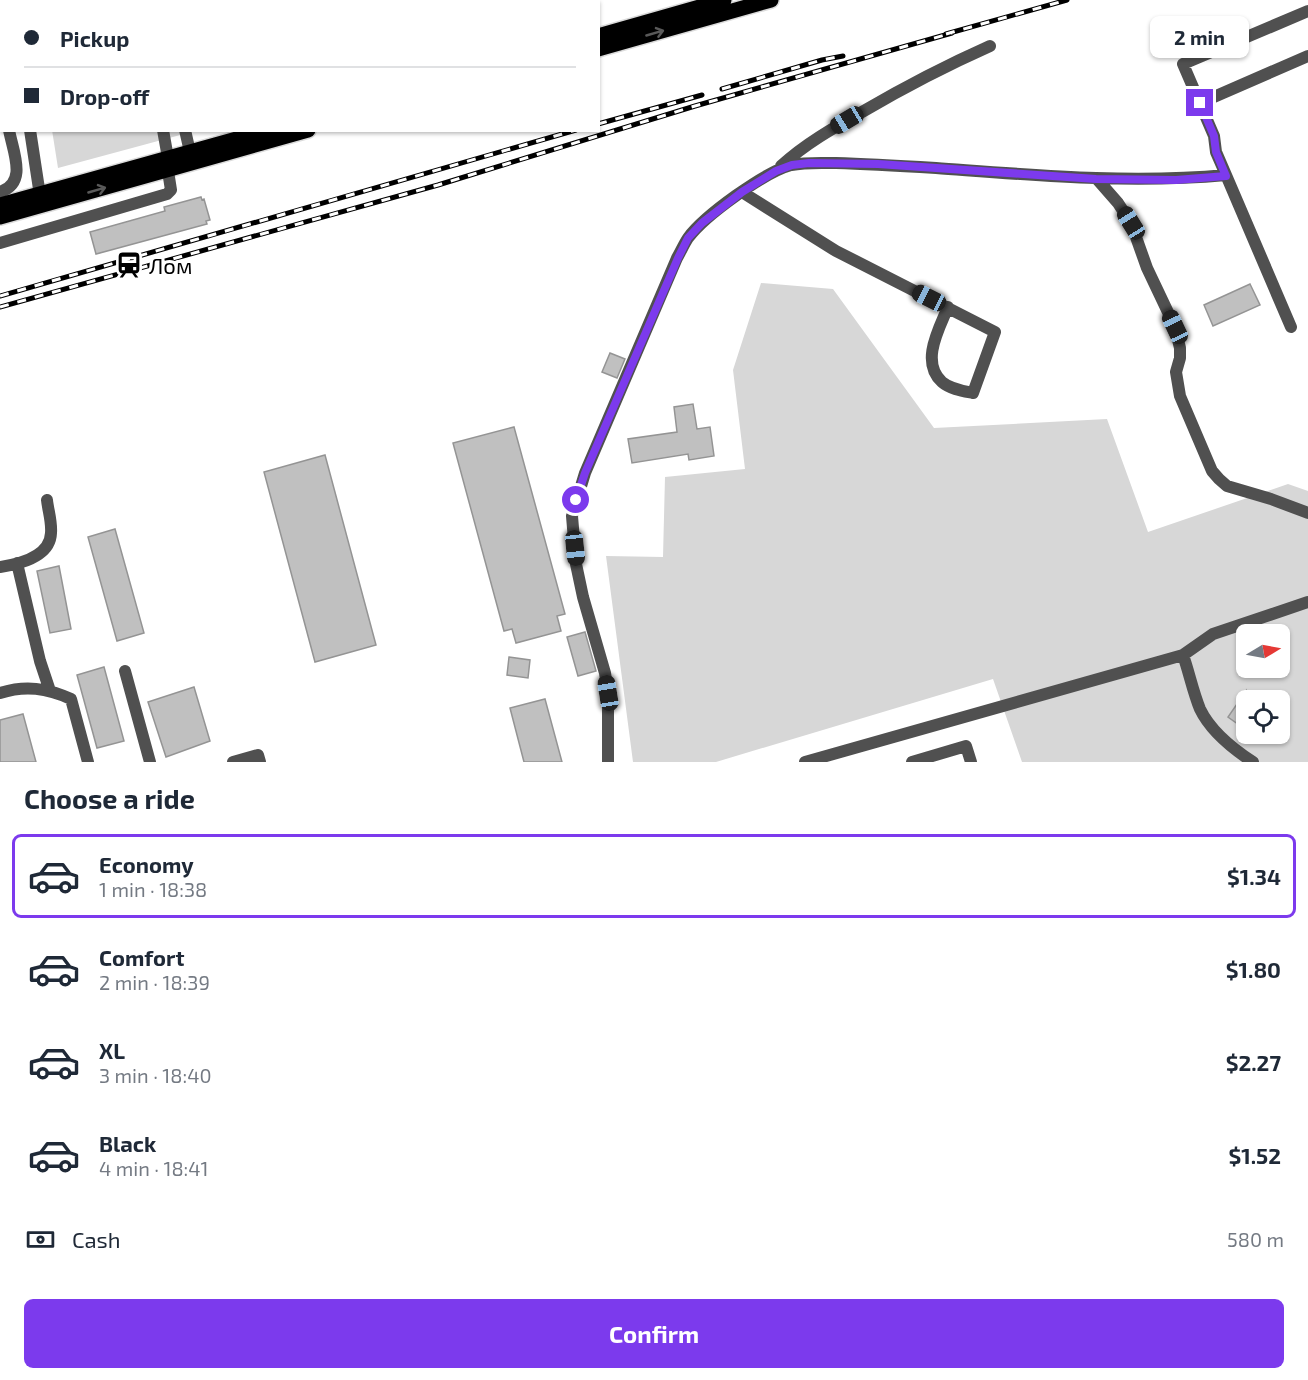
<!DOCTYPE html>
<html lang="en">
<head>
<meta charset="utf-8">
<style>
	:root { --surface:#fff; --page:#f6f6f7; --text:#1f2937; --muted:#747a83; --line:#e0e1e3; --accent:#7c3aed }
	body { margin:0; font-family:"Exo 2",sans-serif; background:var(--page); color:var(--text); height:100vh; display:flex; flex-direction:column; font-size:22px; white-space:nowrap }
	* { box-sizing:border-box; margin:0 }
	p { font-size:20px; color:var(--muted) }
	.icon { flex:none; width:33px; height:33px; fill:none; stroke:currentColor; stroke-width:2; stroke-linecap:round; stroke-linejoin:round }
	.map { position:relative; height:762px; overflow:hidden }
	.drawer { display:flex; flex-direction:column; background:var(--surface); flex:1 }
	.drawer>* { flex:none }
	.top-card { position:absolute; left:0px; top:0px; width:600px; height:132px; box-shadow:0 2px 4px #0004; display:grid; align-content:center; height:132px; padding:0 24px; background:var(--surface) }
	.needle { width:39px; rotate:80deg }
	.controls { position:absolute; left:1236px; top:624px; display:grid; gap:12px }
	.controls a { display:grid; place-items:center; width:54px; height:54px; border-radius:9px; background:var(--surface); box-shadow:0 2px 4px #0004; font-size:30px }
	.end { position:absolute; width:27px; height:27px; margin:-14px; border:8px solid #7c3aed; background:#fff; box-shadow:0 0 0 3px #fff }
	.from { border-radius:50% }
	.bubble { position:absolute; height:42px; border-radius:9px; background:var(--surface); box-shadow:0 2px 4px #0004; font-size:20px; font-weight:700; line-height:42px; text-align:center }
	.car { position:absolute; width:18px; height:36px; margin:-18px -9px; border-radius:8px; box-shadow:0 0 4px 2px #0007; background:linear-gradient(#222 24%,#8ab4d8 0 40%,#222 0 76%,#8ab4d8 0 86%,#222 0) }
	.top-card b { display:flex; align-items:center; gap:21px; height:57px; font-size:22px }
	.top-card b+b { border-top:2px solid var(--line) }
	.top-card i { width:15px; height:15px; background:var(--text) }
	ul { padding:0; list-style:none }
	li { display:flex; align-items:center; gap:18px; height:84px; margin:0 12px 9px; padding:0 12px; border:3px solid transparent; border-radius:9px }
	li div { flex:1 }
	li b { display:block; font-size:22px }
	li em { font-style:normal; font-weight:700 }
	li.selected { border-color:var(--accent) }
	li>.icon { width:54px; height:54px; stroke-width:1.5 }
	h2 { padding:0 24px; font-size:27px; line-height:72px }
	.pay { display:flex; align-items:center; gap:15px; height:66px; padding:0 24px; font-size:22px }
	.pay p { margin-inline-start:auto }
	.primary-button { display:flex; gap:12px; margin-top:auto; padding:12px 24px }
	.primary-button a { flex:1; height:69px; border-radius:9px; background:var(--accent); color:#fff; font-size:24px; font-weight:700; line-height:69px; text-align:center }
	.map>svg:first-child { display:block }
	.green { fill:#d7d7d7; fill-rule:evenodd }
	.building { fill:#c0c0c0; stroke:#949494; stroke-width:1.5 }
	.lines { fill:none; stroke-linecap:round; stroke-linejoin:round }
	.major-casing { stroke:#dbdbdb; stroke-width:18 }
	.minor { stroke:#505050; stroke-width:12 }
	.major { stroke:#000; stroke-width:15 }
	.rail-casing { stroke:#000; stroke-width:5 }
	.rail { stroke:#fff; stroke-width:3; stroke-dasharray:9; stroke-linecap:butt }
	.oneway { stroke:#595959 }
	.route { stroke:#7c3aed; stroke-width:8 }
	.labels { text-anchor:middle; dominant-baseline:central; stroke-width:6; stroke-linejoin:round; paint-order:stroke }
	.poi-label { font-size:22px; fill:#000; stroke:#fff; text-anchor:start }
</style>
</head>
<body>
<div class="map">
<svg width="1308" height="762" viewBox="0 0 1308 762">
	<rect width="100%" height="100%" fill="#fff"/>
	<path class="green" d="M52,130L195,131L58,168Z
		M761,283L833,289L934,428L1107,419L1148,532L1288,484L1308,491V762H1022L993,679L716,762H633L606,556L663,557L665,477L745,469L733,370ZM1246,634H1280V668H1246ZM1246,700H1280V734H1246Z"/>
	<path class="building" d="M201,197L202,200L204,199L210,220L206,221L207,224L96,254L90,232L165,211L164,207Z
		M1250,284L1260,305L1213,326L1204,305Z
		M610,353L625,359L617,378L602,372Z
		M693,404L697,429L710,427L714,456L689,460L688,454L632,463L628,439L677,432L674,407Z
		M514,427L565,614L557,616L561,631L516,643L512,629L504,631L453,443Z
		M325,455L376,645L315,662L264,472Z
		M115,529L144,633L117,641L88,537Z
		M59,566L71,629L50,633L37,571Z
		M585,632L596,671L578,676L567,637Z
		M509,657L530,660L528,678L507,675Z
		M104,667L124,741L97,748L77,675Z
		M194,687L210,741L166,757L148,702Z
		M1246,691V722L1242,727L1228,717Z
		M545,699L562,762H524L510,708Z
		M23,714L36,762H0V720Z"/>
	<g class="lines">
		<g class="major-casing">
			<path id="major" d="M598,36L724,0
				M598,49L771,0
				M0,205L269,130
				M0,217L308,130"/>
		</g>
		<path class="minor" d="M10,0V2
			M77,0V2
			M133,0L134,2
			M152,0V2
			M194,0L195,2
			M236,0V2
			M529,0V2
			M205,2L207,0
			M334,2L339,0
			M0,99L2,98
			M1200,103L1308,56
			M30,130L41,202
			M163,130L168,158
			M185,130L190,152
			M781,166C805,144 833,128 862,112C903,88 945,66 990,46
			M1097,179L1118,203L1131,223L1147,268L1175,327L1180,348V358L1176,372L1180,396L1212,471L1219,479L1227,486L1271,499L1308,513
			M0,192C28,183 13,152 9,130
			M742,192L836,251L995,332L973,393C963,391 950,389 942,382C920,362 939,329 948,307
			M0,243L167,194L171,190L168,171
			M1291,327L1226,175L1216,152L1214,136L1183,64L1308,11
			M17,563L40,661L50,691
			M0,567C20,564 50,557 51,533C52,522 48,510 47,500
			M1183,655L1213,634L1308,602
			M125,671L150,762
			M0,693C25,685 47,688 71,699L88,762
			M233,762L258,755L260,762
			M608,762V693L605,673L583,597L576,564L572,516L585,473L677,258C681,251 684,244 688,238C705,215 765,172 791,165C806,162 822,163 836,163C870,164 903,166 936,168C1033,175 1129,184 1226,175
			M805,762L1183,655C1189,672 1193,692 1200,709C1211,732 1233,749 1253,762
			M912,762L966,746L971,762"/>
		<use href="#major" class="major"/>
		<g class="rail-casing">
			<path id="rail" d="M946,34L1067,0
				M722,89L822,60L843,56
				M598,124L702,95
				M0,296L576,130
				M0,307L438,185L695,106L952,33"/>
		</g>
		<use href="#rail" class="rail"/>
	</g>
	<defs><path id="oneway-shaft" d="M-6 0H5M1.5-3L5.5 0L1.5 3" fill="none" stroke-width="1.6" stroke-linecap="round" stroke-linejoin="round" transform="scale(1.5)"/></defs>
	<g class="oneway">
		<use href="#oneway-shaft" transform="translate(655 33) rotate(-16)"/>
		<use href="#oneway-shaft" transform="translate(97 190) rotate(-16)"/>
	</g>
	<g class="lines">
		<path class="route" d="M576,500L585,473L678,258L688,238L702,223L742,192L776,171L792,165L809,163L878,164L1096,179L1176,180L1226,176L1216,152L1214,136L1200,103"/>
	</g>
	<defs>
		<g id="station-bare" transform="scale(2.07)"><path d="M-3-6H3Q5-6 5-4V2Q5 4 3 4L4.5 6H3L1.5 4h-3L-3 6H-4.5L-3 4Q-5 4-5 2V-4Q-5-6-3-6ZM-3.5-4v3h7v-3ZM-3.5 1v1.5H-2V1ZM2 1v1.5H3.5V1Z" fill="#000" stroke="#fff" stroke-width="2.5" paint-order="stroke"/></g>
	</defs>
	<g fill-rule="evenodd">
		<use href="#station-bare" x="129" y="265"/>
	</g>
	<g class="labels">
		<g class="poi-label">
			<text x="149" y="265">Лом</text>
		</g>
	</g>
</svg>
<div class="controls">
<a><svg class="needle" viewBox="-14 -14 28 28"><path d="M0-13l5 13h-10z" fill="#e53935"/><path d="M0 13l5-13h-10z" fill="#747a83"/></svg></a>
<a><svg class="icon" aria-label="locate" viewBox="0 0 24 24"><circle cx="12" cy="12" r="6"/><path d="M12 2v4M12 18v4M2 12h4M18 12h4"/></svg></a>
</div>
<i class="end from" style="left:576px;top:500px"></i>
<i class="end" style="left:1200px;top:103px"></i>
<div class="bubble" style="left:1150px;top:16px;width:99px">2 min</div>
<i class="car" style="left:847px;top:120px;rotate:239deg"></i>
<i class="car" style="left:1131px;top:223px;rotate:328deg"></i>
<i class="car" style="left:929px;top:298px;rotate:297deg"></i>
<i class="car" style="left:1175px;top:327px;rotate:335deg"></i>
<i class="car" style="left:575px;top:548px;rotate:174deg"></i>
<i class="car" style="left:608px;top:693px;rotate:351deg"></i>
<div class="top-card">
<b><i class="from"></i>Pickup</b>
<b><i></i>Drop-off</b>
</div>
</div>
<section class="drawer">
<h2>Choose a ride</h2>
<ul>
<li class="selected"><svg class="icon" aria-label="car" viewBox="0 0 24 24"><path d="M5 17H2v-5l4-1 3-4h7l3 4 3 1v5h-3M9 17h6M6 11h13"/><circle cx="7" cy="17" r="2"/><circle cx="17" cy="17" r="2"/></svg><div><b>Economy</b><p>1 min · 18:38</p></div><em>$1.34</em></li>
<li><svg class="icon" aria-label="car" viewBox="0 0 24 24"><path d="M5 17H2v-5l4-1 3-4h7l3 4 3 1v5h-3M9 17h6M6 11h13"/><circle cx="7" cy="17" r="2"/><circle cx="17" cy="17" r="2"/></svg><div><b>Comfort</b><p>2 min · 18:39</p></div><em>$1.80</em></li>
<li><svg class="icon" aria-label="car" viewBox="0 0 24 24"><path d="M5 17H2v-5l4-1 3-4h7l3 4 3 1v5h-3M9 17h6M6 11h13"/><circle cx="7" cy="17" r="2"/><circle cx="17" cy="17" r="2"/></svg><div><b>XL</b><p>3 min · 18:40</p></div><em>$2.27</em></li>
<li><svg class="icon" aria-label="car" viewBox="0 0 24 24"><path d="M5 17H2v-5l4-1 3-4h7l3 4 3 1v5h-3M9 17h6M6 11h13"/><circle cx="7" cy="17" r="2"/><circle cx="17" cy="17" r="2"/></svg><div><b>Black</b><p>4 min · 18:41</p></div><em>$1.52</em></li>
</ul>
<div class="pay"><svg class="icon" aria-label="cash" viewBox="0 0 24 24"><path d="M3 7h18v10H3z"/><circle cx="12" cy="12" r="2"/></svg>Cash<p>580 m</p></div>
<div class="primary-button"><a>Confirm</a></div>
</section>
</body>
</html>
